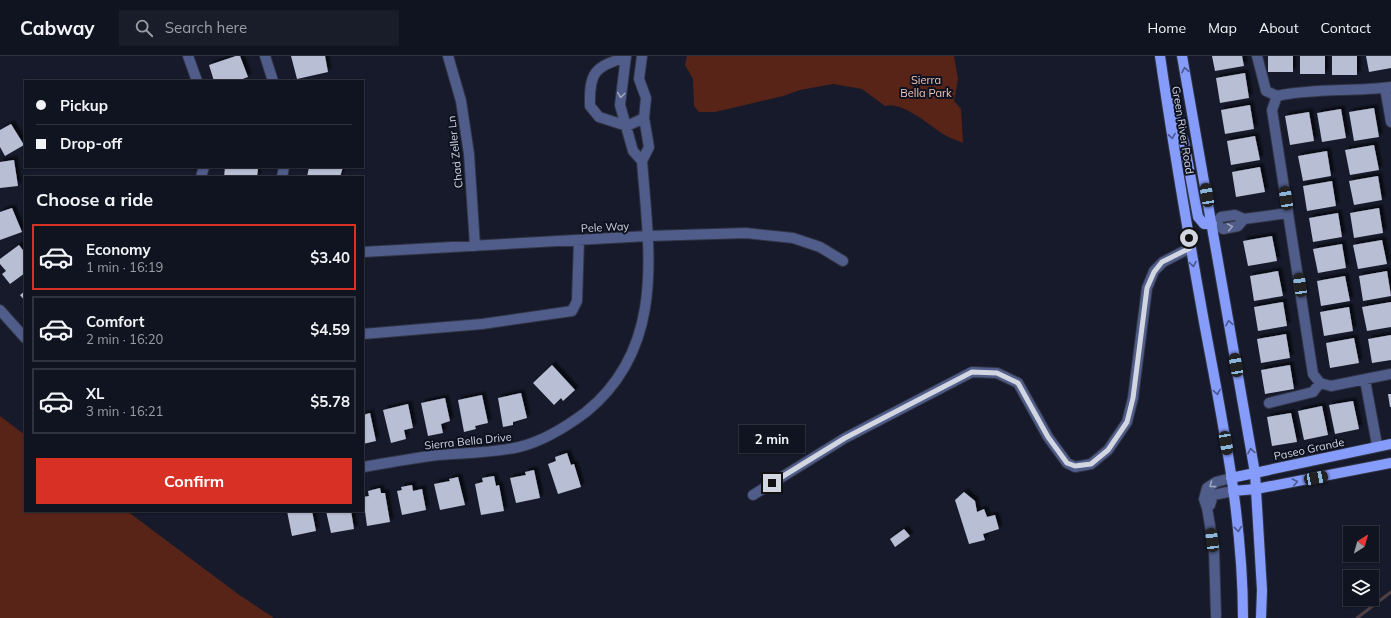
<!DOCTYPE html>
<html lang="en">
<head>
<meta charset="utf-8">
<style>
	:root { --surface:#101420; --page:#191d29; --text:#f1f3f6; --muted:#9c9ea5; --line:#30333e; --accent:#d93025 }
	body { margin:0; font-family:Mulish,sans-serif; background:var(--page); color:var(--text); height:100vh; display:flex; flex-direction:column; font-size:15px; white-space:nowrap }
	* { box-sizing:border-box; margin:0 }
	p { font-size:13px; color:var(--muted) }
	.icon { flex:none; width:22px; height:22px; fill:none; stroke:currentColor; stroke-width:2; stroke-linecap:round; stroke-linejoin:round }
	.map { position:relative; flex:1; overflow:hidden }
	.drawer { position:absolute; left:24px; top:120px; width:340px; height:336px; display:flex; flex-direction:column; background:var(--surface); border-radius:0px; box-shadow:0 1px 3px #0004,0 0 0 1px var(--line) }
	.drawer>* { flex:none }
	.guide { position:absolute; left:24px; top:24px; width:340px; height:88px; border-radius:0px; box-shadow:0 1px 3px #0004,0 0 0 1px var(--line); display:grid; align-content:center; height:88px; padding:0 12px; background:var(--surface) }
	.needle { width:26px; rotate:37deg }
	.tools { position:absolute; left:1343px; top:470px; display:grid; gap:8px }
	.tools a { display:grid; place-items:center; width:36px; height:36px; border-radius:0px; background:var(--surface); box-shadow:0 1px 3px #0004,0 0 0 1px var(--line); font-size:20px }
	.end { position:absolute; width:18px; height:18px; margin:-9px; border:5px solid #d2d6e1; background:#111; box-shadow:0 0 0 2px #111 }
	.from { border-radius:50% }
	.bubble { position:absolute; height:28px; border-radius:0px; background:var(--surface); box-shadow:0 1px 3px #0004,0 0 0 1px var(--line); font-size:13px; font-weight:700; line-height:28px; text-align:center }
	.car { position:absolute; width:12px; height:24px; margin:-12px -6px; border-radius:5px; box-shadow:0 0 3px 1px #0007; background:linear-gradient(#222 24%,#8ab4d8 0 40%,#222 0 76%,#8ab4d8 0 86%,#222 0) }
	.guide b { display:flex; align-items:center; gap:14px; height:38px; font-size:15px }
	.guide b+b { border-top:1px solid var(--line) }
	.guide i { width:10px; height:10px; background:var(--text) }
	ul { padding:0; list-style:none }
	li { display:flex; align-items:center; gap:12px; height:66px; margin:0 8px 6px; padding:0 4px; border:2px solid var(--line); border-radius:0px }
	li div { flex:1 }
	li b { display:block; font-size:15px }
	li em { font-style:normal; font-weight:700 }
	li.current { border-color:var(--accent) }
	li>.icon { width:36px; height:36px; stroke-width:1.5 }
	h2 { padding:0 12px; font-size:18px; line-height:48px }
	.cta { display:flex; gap:8px; margin-top:auto; padding:8px 12px }
	.cta a { flex:1; height:46px; border-radius:0px; background:var(--accent); color:#fff; font-size:16px; font-weight:700; line-height:46px; text-align:center }
	header { display:flex; align-items:center; gap:24px; box-sizing:border-box; height:56px; padding:0 20px; background:var(--surface); border-bottom:1px solid var(--line) }
	header strong { font-size:19px }
	nav { display:flex; gap:22px; margin-inline-start:auto; font-size:14px }
	.search { width:280px; height:36px; background:var(--page); display:flex; align-items:center; gap:10px; box-sizing:border-box; padding:0 14px; border-radius:0px; color:var(--muted); font-size:15px }
	.map>svg:first-child { display:block }
	.green { fill:#582417 }
	.lines { fill:none; stroke-linecap:round; stroke-linejoin:round }
	.stream { stroke:#4e4044; stroke-width:3 }
	.building { fill:#b8bed4; filter:url(#shadow) }
	.minor-casing { stroke:#303444; stroke-width:12 }
	.major-casing { stroke:#303444; stroke-width:12 }
	.minor { stroke:#505c89; stroke-width:10 }
	.major { stroke:#869cfb; stroke-width:10 }
	.oneway { stroke:#4a568e }
	.oneway2 { stroke:#9ea5be }
	.route { stroke:#d2d6e1; stroke-width:5 }
	.labels { text-anchor:middle; dominant-baseline:central; stroke-width:4; stroke-linejoin:round; paint-order:stroke }
	.park-label { font-size:11px; fill:#f4c6ba; stroke:#0d1120 }
	.street-label { font-size:11px; fill:#d2d6e1; stroke:#0d1120 }
</style>
</head>
<body>
<header>
<strong>Cabway</strong>
<div class="search"><svg class="icon" aria-label="search" viewBox="0 0 24 24"><circle cx="10" cy="10" r="6"/><path d="M15 15l6 6"/></svg>Search here</div>
<nav><a>Home</a><a>Map</a><a>About</a><a>Contact</a></nav>
</header>
<div class="map">
<svg width="1391" height="562" viewBox="0 0 1391 562">
	<defs>
		<filter id="shadow"><feDropShadow dx="3.5" dy="-3.5" stdDeviation="1" flood-color="#0009"/></filter>
	</defs>
	<rect width="100%" height="100%" fill="#161a2a"/>
	<path class="green" d="M687,0H954L958,23L954,45L961,53L963,87C957,84 949,82 943,78C929,69 902,45 885,50L862,33L833,28L800,34L783,40L715,56H699L694,50L693,23L685,9Z
		M0,360L25,379V455H127L238,538L274,562H0Z"/>
	<g class="lines">
		<path class="stream" d="M1357,562L1391,536"/>
	</g>
	<path class="building" d="M236,0H240L248,21L237,25H214L209,9Z
		M291,0H325L328,16L297,23Z
		M1212,0H1242L1244,10L1215,15Z
		M1268,0H1293V16H1268Z
		M1300,0H1325V18H1300Z
		M1332,0H1357V19H1332Z
		M1366,0H1391V12L1369,16Z
		M1245,17L1249,42L1220,47L1216,22Z
		M1250,49L1254,73L1225,78L1221,54Z
		M1374,52L1379,81L1354,85L1349,56Z
		M1341,53L1346,82L1322,86L1317,57Z
		M1309,56L1314,85L1290,89L1285,60Z
		M11,68L24,89L5,100L0,91V74Z
		M1255,80L1260,104L1231,109L1227,85Z
		M1374,89L1379,114L1350,119L1345,94Z
		M1327,95L1331,120L1303,125L1298,100Z
		M14,104L18,130L0,132V106Z
		M225,111L258,113L257,121H224Z
		M309,111H343L340,121H307Z
		M1260,111L1265,136L1236,141L1232,116Z
		M1378,120L1382,144L1354,149L1349,125Z
		M1332,125L1336,150L1307,155L1303,130Z
		M12,152L22,176L0,184V156Z
		M1379,152L1383,177L1354,182L1350,157Z
		M1338,157L1342,181L1313,186L1309,162Z
		M1272,180L1277,205L1248,210L1243,185Z
		M1382,184L1387,208L1358,213L1353,189Z
		M1342,188L1346,212L1318,217L1313,193Z
		M19,189L25,197V217L10,228L2,218L6,215L0,208V203Z
		M1278,215L1283,240L1254,245L1250,220Z
		M1387,215L1391,240L1363,245L1359,220Z
		M1345,220L1350,245L1321,250L1317,225Z
		M25,235V245L20,239Z
		M1283,246L1287,270L1258,275L1254,251Z
		M1391,246V271L1367,275L1362,251Z
		M1349,251L1353,275L1324,280L1320,256Z
		M1286,278L1290,302L1261,307L1257,283Z
		M1391,279V304L1372,307L1368,283Z
		M1354,282L1359,307L1330,312L1326,287Z
		M552,309L575,334L563,345L561,342L554,349L533,327Z
		M1290,309L1294,333L1265,338L1261,314Z
		M521,337L527,362L513,366V369L503,371L498,342Z
		M1388,338H1391V351H1390Z
		M482,339L488,367L475,370L476,373L464,376L458,344Z
		M445,342L450,365L441,368L443,377L428,380L421,347Z
		M1353,345L1359,373L1335,378L1329,349Z
		M408,348L413,372L404,374L406,383L391,387L383,354Z
		M1322,350L1328,379L1304,384L1298,355Z
		M370,357L376,385L363,388V359Z
		M1291,357L1297,386L1272,390L1267,361Z
		M567,397L571,409L574,408L581,431L558,438L548,408L556,405L555,401Z
		M534,414L540,442L516,447L510,422L526,419L525,416Z
		M494,420L496,430L499,429L504,455L481,459L475,428L483,426L482,422Z
		M458,421L465,449L440,454L434,428L450,425L449,423Z
		M412,429L413,435L422,433L426,454L402,459L397,435L402,434L401,431Z
		M380,432L381,437H385L390,466L367,470L363,441L369,440L368,435Z
		M964,436L975,445L977,456L984,453L987,461L995,459L999,473L983,478L985,484L969,488L955,444Z
		M287,455H312L316,475L292,480Z
		M326,455H351L354,473L331,477Z
		M904,473L910,480L895,491L890,483Z"/>
	<g class="lines">
		<g class="minor-casing">
			<path id="minor" d="M188,0L197,25
				M265,0L273,25
				M448,0L461,45L469,98L475,190
				M626,0L620,49L633,95L642,105
				M1257,0L1266,35L1277,40
				M625,2C594,10 589,18 590,50L599,61L627,70L644,62
				M1385,32L1391,66
				M1277,40L1272,54L1313,318L1320,327L1331,330L1391,318
				M1277,40C1314,32 1353,36 1391,31
				M201,121L204,111
				M282,121L284,111
				M1212,168H1215L1223,173L1238,170L1244,163
				M1215,168L1221,161L1235,159L1244,163L1288,157
				M363,196L648,180L746,177L793,182L820,191L843,205
				M0,254L25,282
				M363,278L482,268L572,255L577,245L579,184
				M1365,324L1377,389
				M1269,347L1313,336L1320,327
				M363,411C388,407 413,402 438,399C465,397 492,397 519,391C544,385 566,371 586,356C666,291 649,196 642,105L649,91L644,62L646,42L639,23L642,0
				M1231,422L1216,426L1207,432L1204,443L1207,452L1210,449L1213,439L1233,435
				M753,439L845,382L972,316L997,317L1018,327L1048,381L1067,407L1075,411L1091,408L1108,394L1127,366L1133,342L1147,232L1154,215L1163,206L1190,192
				M1207,452L1214,493L1216,560"/>
		</g>
		<g class="major-casing">
			<path id="major" d="M1160,0C1173,89 1188,177 1204,266C1222,363 1243,462 1243,562
				M1182,0L1255,417L1262,534L1261,562
				M1170,47L1184,86L1198,161L1204,168H1212
				M1231,422L1391,388
				M1233,435L1256,433L1391,407"/>
		</g>
		<use href="#minor" class="minor"/>
		<use href="#major" class="major"/>
	</g>
	<defs><path id="oneway-chevron" d="M-2-3.5L2.5 0L-2 3.5" fill="none" stroke-width="1.6" stroke-linecap="round" stroke-linejoin="round"/></defs>
	<g class="oneway">
		<use href="#oneway-chevron" transform="translate(1185 14) rotate(-100)"/>
		<use href="#oneway-chevron" transform="translate(1172 80) rotate(81)"/>
		<use href="#oneway-chevron" transform="translate(1193 208) rotate(79)"/>
		<use href="#oneway-chevron" transform="translate(1229 267) rotate(-100)"/>
		<use href="#oneway-chevron" transform="translate(1217 336) rotate(80)"/>
		<use href="#oneway-chevron" transform="translate(1251 395) rotate(-100)"/>
		<use href="#oneway-chevron" transform="translate(1295 426) rotate(-11)"/>
		<use href="#oneway-chevron" transform="translate(1238 473) rotate(84)"/>
	</g>
	<g class="oneway2">
		<use href="#oneway-chevron" transform="translate(621 39) rotate(97)"/>
		<use href="#oneway-chevron" transform="translate(1230 171) rotate(-10)"/>
		<use href="#oneway-chevron" transform="translate(1212 429) rotate(144)"/>
	</g>
	<g class="lines">
		<path class="route" d="M772,427L845,382L972,316L997,317L1018,327L1048,381L1067,407L1075,410L1091,408L1108,394L1127,366L1133,342L1147,232L1154,216L1162,206L1190,192L1189,182"/>
	</g>
	<g class="labels">
		<g class="park-label">
			<text x="926" y="24">Sierra<tspan x="926" dy="13">Bella Park</tspan></text>
		</g>
		<g class="street-label">
			<text transform="translate(1183 74) rotate(81)">Green River Road</text>
			<text transform="translate(455 96) rotate(-96)">Chad Zeller Ln</text>
			<text transform="translate(605 171) rotate(-3)">Pele Way</text>
			<text transform="translate(468 385) rotate(-6)">Sierra Bella Drive</text>
			<text transform="translate(1309 393) rotate(-12)">Paseo Grande</text>
		</g>
	</g>
</svg>
<div class="tools">
<a><svg class="needle" viewBox="-14 -14 28 28"><path d="M0-13l5 13h-10z" fill="#e53935"/><path d="M0 13l5-13h-10z" fill="#9c9ea5"/></svg></a>
<a><svg class="icon" aria-label="layers" viewBox="0 0 24 24"><path d="M12 4l9 5-9 5-9-5zM3 14l9 5 9-5"/></svg></a>
</div>
<i class="end from" style="left:1189px;top:182px"></i>
<i class="end" style="left:772px;top:427px"></i>
<div class="bubble" style="left:739px;top:369px;width:66px">2 min</div>
<i class="car" style="left:1207px;top:139px;rotate:350deg"></i>
<i class="car" style="left:1286px;top:142px;rotate:351deg"></i>
<i class="car" style="left:1300px;top:229px;rotate:352deg"></i>
<i class="car" style="left:1236px;top:309px;rotate:350deg"></i>
<i class="car" style="left:1226px;top:387px;rotate:170deg"></i>
<i class="car" style="left:1316px;top:422px;rotate:79deg"></i>
<i class="car" style="left:1212px;top:484px;rotate:353deg"></i>
<div class="guide">
<b><i class="from"></i>Pickup</b>
<b><i></i>Drop-off</b>
</div>
<section class="drawer">
<h2>Choose a ride</h2>
<ul>
<li class="current"><svg class="icon" aria-label="car" viewBox="0 0 24 24"><path d="M5 17H2v-5l4-1 3-4h7l3 4 3 1v5h-3M9 17h6M6 11h13"/><circle cx="7" cy="17" r="2"/><circle cx="17" cy="17" r="2"/></svg><div><b>Economy</b><p>1 min · 16:19</p></div><em>$3.40</em></li>
<li><svg class="icon" aria-label="car" viewBox="0 0 24 24"><path d="M5 17H2v-5l4-1 3-4h7l3 4 3 1v5h-3M9 17h6M6 11h13"/><circle cx="7" cy="17" r="2"/><circle cx="17" cy="17" r="2"/></svg><div><b>Comfort</b><p>2 min · 16:20</p></div><em>$4.59</em></li>
<li><svg class="icon" aria-label="car" viewBox="0 0 24 24"><path d="M5 17H2v-5l4-1 3-4h7l3 4 3 1v5h-3M9 17h6M6 11h13"/><circle cx="7" cy="17" r="2"/><circle cx="17" cy="17" r="2"/></svg><div><b>XL</b><p>3 min · 16:21</p></div><em>$5.78</em></li>
</ul>
<div class="cta"><a>Confirm</a></div>
</section>
</div>
</body>
</html>
